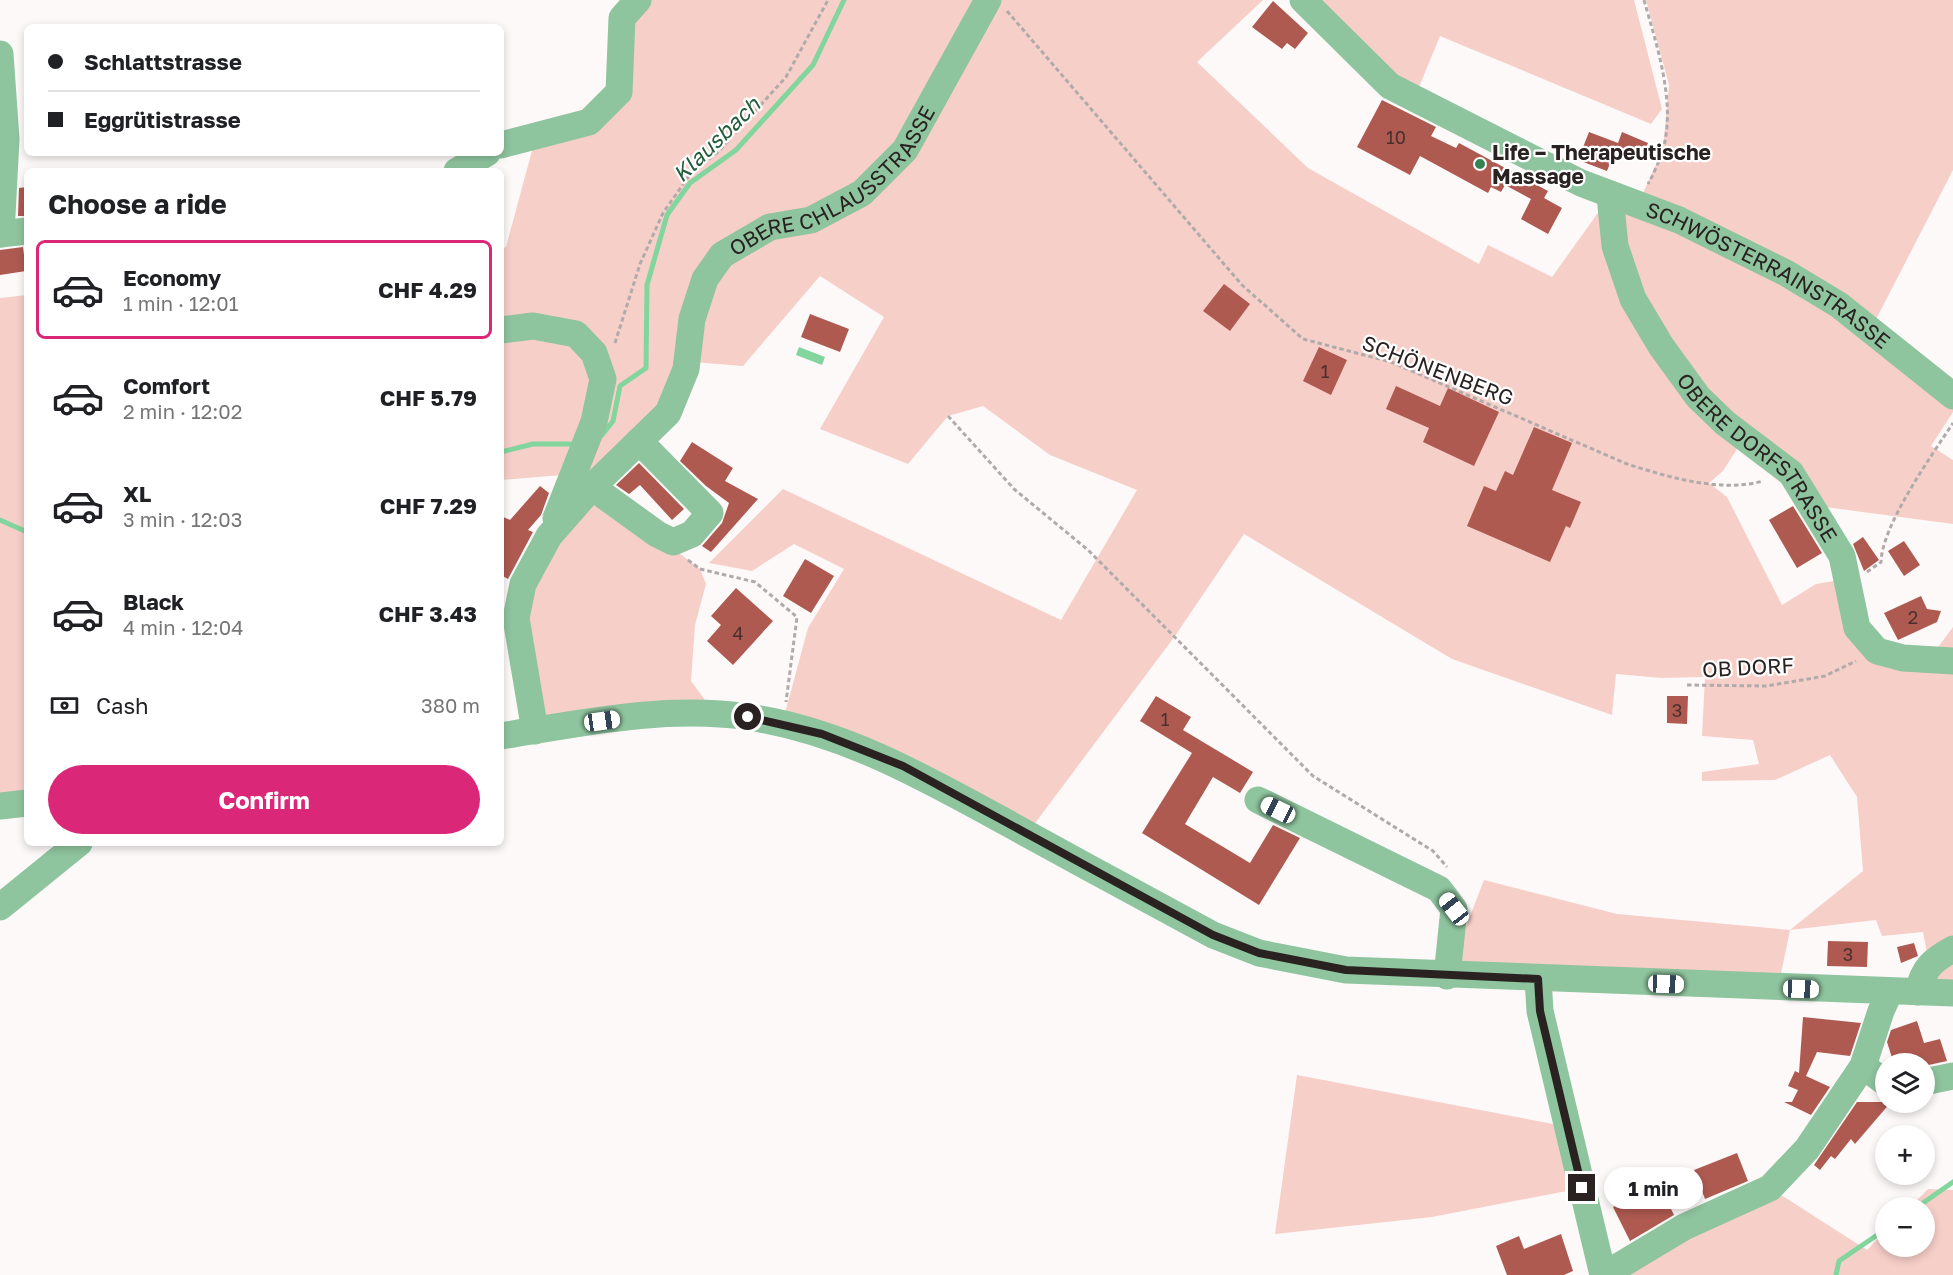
<!DOCTYPE html>
<html lang="en">
<head>
<meta charset="utf-8">
<style>
	:root { --surface:#fff; --page:#f6f6f6; --text:#202124; --muted:#757577; --line:#e0e0e0; --accent:#db2777 }
	body { margin:0; font-family:"Golos Text",sans-serif; background:var(--page); color:var(--text); height:100vh; display:flex; flex-direction:column; font-size:22px; white-space:nowrap }
	* { box-sizing:border-box; margin:0 }
	p { font-size:20px; color:var(--muted) }
	.icon { flex:none; width:33px; height:33px; fill:none; stroke:currentColor; stroke-width:2; stroke-linecap:round; stroke-linejoin:round }
	.map { position:relative; flex:1; overflow:hidden }
	.details { position:absolute; left:24px; top:168px; width:480px; height:678px; display:flex; flex-direction:column; background:var(--surface); border-radius:9px; box-shadow:0 3px 9px #0003 }
	.details>* { flex:none }
	.guide { position:absolute; left:24px; top:24px; width:480px; height:132px; border-radius:9px; box-shadow:0 3px 9px #0003; display:grid; align-content:center; height:132px; padding:0 24px; background:var(--surface) }
	.controls { position:absolute; left:1875px; top:1053px; display:grid; gap:12px }
	.controls a { display:grid; place-items:center; width:60px; height:60px; border-radius:50%; background:var(--surface); box-shadow:0 3px 9px #0003; font-size:30px }
	.end { position:absolute; width:27px; height:27px; margin:-14px; border:8px solid #292221; background:#fff; box-shadow:0 0 0 3px #fff }
	.from { border-radius:50% }
	.bubble { position:absolute; height:42px; border-radius:21px; background:var(--surface); box-shadow:0 3px 9px #0003; font-size:20px; font-weight:700; line-height:42px; text-align:center }
	.car { position:absolute; width:18px; height:36px; margin:-18px -9px; border-radius:8px; box-shadow:0 0 4px 2px #0007; background:linear-gradient(#fff 24%,#345 0 40%,#fff 0 76%,#345 0 86%,#fff 0) }
	.guide b { display:flex; align-items:center; gap:21px; height:57px; font-size:22px }
	.guide b+b { border-top:2px solid var(--line) }
	.guide i { width:15px; height:15px; background:var(--text) }
	ul { padding:0; list-style:none }
	li { display:flex; align-items:center; gap:18px; height:99px; margin:0 12px 9px; padding:0 12px; border:3px solid transparent; border-radius:9px }
	li div { flex:1 }
	li b { display:block; font-size:22px }
	li em { font-style:normal; font-weight:700 }
	li.current { border-color:var(--accent) }
	li>.icon { width:54px; height:54px; stroke-width:1.5 }
	h2 { padding:0 24px; font-size:27px; line-height:72px }
	.pay { display:flex; align-items:center; gap:15px; height:66px; padding:0 24px; font-size:22px }
	.pay p { margin-inline-start:auto }
	.primary-button { display:flex; gap:12px; margin-top:auto; padding:12px 24px }
	.primary-button a { flex:1; height:69px; border-radius:36px; background:var(--accent); color:#fff; font-size:24px; font-weight:700; line-height:69px; text-align:center }
	.map>svg:first-child { display:block }
	.green { fill:#f7cfc9 }
	.water { fill:#83d59e }
	.lines { fill:none; stroke-linecap:round; stroke-linejoin:round }
	.stream { stroke:#83d59e; stroke-width:5 }
	.building { fill:#ae5a51 }
	.path { stroke:#b0abaa; stroke-width:3; stroke-dasharray:4.5 3; stroke-linecap:butt }
	.minor { stroke:#8ec49e; stroke-width:27 }
	.route { stroke:#292221; stroke-width:8 }
	.poi-dot { fill:#358353; stroke:#fff; stroke-width:2 }
	.labels { text-anchor:middle; dominant-baseline:central; stroke-width:4.5; stroke-linejoin:round; paint-order:stroke }
	.number-label { font-size:18px; fill:#4a302d }
	.poi-label { font-size:21px; font-weight:bold; fill:#292221; stroke:#fff; text-anchor:start }
	.street-label { font-size:21px; fill:#292221; stroke:#fff }
	.water-label { font-size:22px; font-style:italic; fill:#225d39; stroke:#fff }
</style>
</head>
<body>
<div class="map">
<svg width="1953" height="1275" viewBox="0 0 1953 1275">
	<rect width="100%" height="100%" fill="#fdf9f9"/>
	<path class="green" d="M644,0H1263L1197,62L1308,168L1479,264L1488,245L1552,277L1610,196L1638,204L1663,149L1669,85L1646,0H1953V170L1870,331L1953,396V412L1931,446L1953,460V524L1810,505L1737,449L1723,471L1709,483L1727,497L1782,605L1816,584L1846,579L1857,628L1922,669L1953,627V993L1918,992L1929,963L1923,932L1882,936L1876,920L1790,930L1778,988L1447,976L1484,880L1617,914L1790,930L1863,871L1857,797L1830,755L1775,780L1702,781V772L1759,764L1753,740L1702,736L1705,677L1661,678L1616,674L1612,715L1452,659L1244,534L1175,636L1027,834L782,724L808,628L844,569L794,544L752,571L709,563L783,489L1061,620L1137,490L1050,455L983,406L948,416L908,464L820,429L884,317L820,276L743,366L679,361L650,422L586,476L562,475L501,480V249L506,247L533,147L624,94L629,17Z
		M1303,0H1634L1662,109L1651,124L1440,36L1414,99Z
		M27,295V803L0,806V298Z
		M592,487L700,569L706,584L695,625L691,681L716,715L535,731L523,584Z
		M1297,1075L1553,1124L1582,1188L1432,1217L1275,1234Z
		M1770,1188L1867,1250L1885,1231L1886,1246H1924V1208L1910,1207L1928,1189L1953,1190V1275H1604Z"/>
	<path class="water" d="M799,347L825,357L822,365L796,355Z"/>
	<g class="lines">
		<path class="stream" d="M602,435L613,421L620,386L646,368L647,285L667,215L690,183L736,150L813,65L844,0
			M501,452L533,444H570
			M0,520L27,532
			M1916,1208L1953,1182
			M1836,1275L1839,1261L1886,1229"/>
	</g>
	<path class="building" d="M1273,1L1308,33L1295,49L1287,43L1282,49L1252,27Z
		M1382,100L1436,127L1431,136L1456,148L1459,143L1548,191L1544,198L1562,208L1548,234L1521,219L1531,199L1505,185L1501,192L1491,187L1488,193L1420,156L1410,175L1357,147Z
		M1589,132L1618,143L1622,132L1648,143L1642,159L1616,148L1607,171L1578,160Z
		M27,187V216H18L19,188Z
		M23,247L26,271L0,275V250Z
		M1224,284L1250,304L1230,331L1203,311Z
		M810,314L849,329L840,352L801,337Z
		M1319,347L1347,360L1331,395L1303,381Z
		M1396,386L1440,406L1448,388L1499,412L1474,466L1423,442L1429,428L1386,409Z
		M1534,427L1572,443L1552,490L1581,502L1570,528L1566,526L1550,562L1467,526L1484,486L1496,491L1505,471L1513,475Z
		M692,442L733,468L725,481L758,499L711,552L702,546L722,523L729,503L706,486L680,461Z
		M639,463L684,509L672,520L640,485L629,494L616,485Z
		M540,486L549,493L541,515L528,530L533,532L508,579L501,575V516L510,520Z
		M1793,506L1822,553L1797,568L1769,520Z
		M1863,537L1879,560L1864,571L1853,544Z
		M1904,541L1920,565L1904,576L1888,551Z
		M805,559L834,576L811,613L783,596Z
		M736,588L773,621L733,665L707,641L721,625L711,616Z
		M1921,596L1927,609L1941,611L1937,622L1898,640L1884,613Z
		M1156,696L1191,717L1183,730L1253,772L1240,793L1213,777L1185,824L1250,863L1273,825L1300,838L1259,905L1142,833L1192,753L1140,721Z
		M1667,696H1688L1687,724L1667,723Z
		M1828,941L1868,942L1867,967L1827,966Z
		M1914,943L1918,956L1901,963L1897,947Z
		M1803,1017L1861,1023L1850,1056L1817,1052L1806,1076L1830,1087L1811,1115L1784,1102H1792L1798,1090L1788,1086L1795,1071L1799,1073Z
		M1917,1021L1924,1043L1940,1039L1947,1061L1924,1066V1064H1894L1887,1042L1891,1030Z
		M1857,1102H1891L1855,1144L1851,1139L1835,1159L1831,1156L1820,1170L1814,1165Z
		M1737,1153L1748,1181L1705,1199L1694,1170Z
		M1659,1184L1674,1215L1630,1241L1613,1207Z
		M1561,1234L1573,1271L1564,1275H1507L1496,1246L1519,1236L1524,1249Z"/>
	<g class="lines">
		<path class="path" d="M1644,0C1656,43 1674,96 1665,141C1662,156 1655,171 1648,184
			M1007,11L1242,285L1303,339L1391,362L1627,464C1668,477 1721,493 1763,481
			M615,343L640,264L663,213L691,173L718,152L786,77L828,0
			M948,416L1014,489L1088,550L1313,776L1433,851L1447,867
			M688,560L700,569L755,582L797,617L786,702
			M1867,572L1881,562C1882,525 1932,455 1953,423
			M1687,685L1766,686L1825,676L1856,661"/>
		<g class="minor">
			<path id="s1" d="M1303,0L1390,86L1581,183L1679,220L1786,273L1839,305L1953,396"/>
			<path d="M0,54L6,139L1,234"/>
			<path d="M501,145L589,122L619,92L622,18L638,0"/>
			<path d="M457,171L487,153"/>
			<path id="s2" d="M1610,196L1615,246L1633,299L1661,346L1698,397L1725,423L1791,473L1842,556L1857,628L1877,651L1903,658L1953,661"/>
			<path d="M0,234L27,231"/>
			<path d="M501,330L533,326L576,334L594,353L603,379L594,422L556,518"/>
			<path d="M592,487L657,534L673,542L692,534L710,513L639,441"/>
			<path id="s3" d="M535,731L516,618L523,584L549,536L592,487L668,413L686,369L692,319L705,279L722,255L770,227L811,220L862,193L905,150L988,0"/>
			<path d="M501,736C582,723 666,705 748,717C844,731 927,779 1011,825C1078,862 1146,899 1213,935L1259,953L1346,970L1953,993"/>
			<path d="M1258,800L1439,889L1454,909L1447,976"/>
			<path d="M0,806L27,803"/>
			<path d="M0,907L79,843"/>
			<path d="M1538,979L1540,1011L1603,1275"/>
			<path d="M1918,992C1923,968 1933,960 1953,949"/>
			<path d="M1863,1066L1886,1083"/>
			<path d="M1924,1082L1953,1076"/>
			<path d="M1604,1275L1684,1227L1770,1188L1807,1149L1863,1066L1881,1011L1890,991"/>
		</g>
	</g>
	<g class="lines">
		<path class="route" d="M748,717L822,734L903,766L1213,935L1259,953L1346,970L1538,979L1540,1011L1582,1188"/>
	</g>
	<circle class="poi-dot" cx="1480" cy="164" r="6"/>
	<g class="labels">
		<g class="number-label">
			<text x="1396" y="137">10</text>
			<text x="1325" y="371">1</text>
			<text x="1913" y="617">2</text>
			<text x="738" y="633">4</text>
			<text x="1677" y="710">3</text>
			<text x="1165" y="719">1</text>
			<text x="1848" y="954">3</text>
		</g>
		<g class="poi-label">
			<text x="1492" y="152">Life – Therapeutische<tspan x="1492" dy="24">Massage</tspan></text>
		</g>
		<g class="street-label">
			<text stroke="none"><textPath href="#s3" startOffset="682">OBERE CHLAUSSTRASSE</textPath></text>
			<text stroke="none"><textPath href="#s1" startOffset="546">SCHWÖSTERRAINSTRASSE</textPath></text>
			<text transform="translate(1438 370) rotate(21)">SCHÖNENBERG</text>
			<text stroke="none"><textPath href="#s2" startOffset="310">OBERE DORFSTRASSE</textPath></text>
			<text transform="translate(1748 667) rotate(-3)">OB DORF</text>
		</g>
		<g class="water-label">
			<text transform="translate(716 139) rotate(-44)">Klausbach</text>
		</g>
	</g>
</svg>
<div class="controls">
<a><svg class="icon" aria-label="layers" viewBox="0 0 24 24"><path d="M12 4l9 5-9 5-9-5zM3 14l9 5 9-5"/></svg></a>
<a>+</a>
<a>−</a>
</div>
<i class="end from" style="left:748px;top:717px"></i>
<i class="end" style="left:1582px;top:1188px"></i>
<div class="bubble" style="left:1604px;top:1167px;width:99px">1 min</div>
<i class="car" style="left:602px;top:721px;rotate:82deg"></i>
<i class="car" style="left:1278px;top:810px;rotate:296deg"></i>
<i class="car" style="left:1454px;top:909px;rotate:322deg"></i>
<i class="car" style="left:1666px;top:984px;rotate:92deg"></i>
<i class="car" style="left:1801px;top:989px;rotate:92deg"></i>
<div class="guide">
<b><i class="from"></i>Schlattstrasse</b>
<b><i></i>Eggrütistrasse</b>
</div>
<section class="details">
<h2>Choose a ride</h2>
<ul>
<li class="current"><svg class="icon" aria-label="car" viewBox="0 0 24 24"><path d="M5 17H2v-5l4-1 3-4h7l3 4 3 1v5h-3M9 17h6M6 11h13"/><circle cx="7" cy="17" r="2"/><circle cx="17" cy="17" r="2"/></svg><div><b>Economy</b><p>1 min · 12:01</p></div><em>CHF 4.29</em></li>
<li><svg class="icon" aria-label="car" viewBox="0 0 24 24"><path d="M5 17H2v-5l4-1 3-4h7l3 4 3 1v5h-3M9 17h6M6 11h13"/><circle cx="7" cy="17" r="2"/><circle cx="17" cy="17" r="2"/></svg><div><b>Comfort</b><p>2 min · 12:02</p></div><em>CHF 5.79</em></li>
<li><svg class="icon" aria-label="car" viewBox="0 0 24 24"><path d="M5 17H2v-5l4-1 3-4h7l3 4 3 1v5h-3M9 17h6M6 11h13"/><circle cx="7" cy="17" r="2"/><circle cx="17" cy="17" r="2"/></svg><div><b>XL</b><p>3 min · 12:03</p></div><em>CHF 7.29</em></li>
<li><svg class="icon" aria-label="car" viewBox="0 0 24 24"><path d="M5 17H2v-5l4-1 3-4h7l3 4 3 1v5h-3M9 17h6M6 11h13"/><circle cx="7" cy="17" r="2"/><circle cx="17" cy="17" r="2"/></svg><div><b>Black</b><p>4 min · 12:04</p></div><em>CHF 3.43</em></li>
</ul>
<div class="pay"><svg class="icon" aria-label="cash" viewBox="0 0 24 24"><path d="M3 7h18v10H3z"/><circle cx="12" cy="12" r="2"/></svg>Cash<p>380 m</p></div>
<div class="primary-button"><a>Confirm</a></div>
</section>
</div>
</body>
</html>
